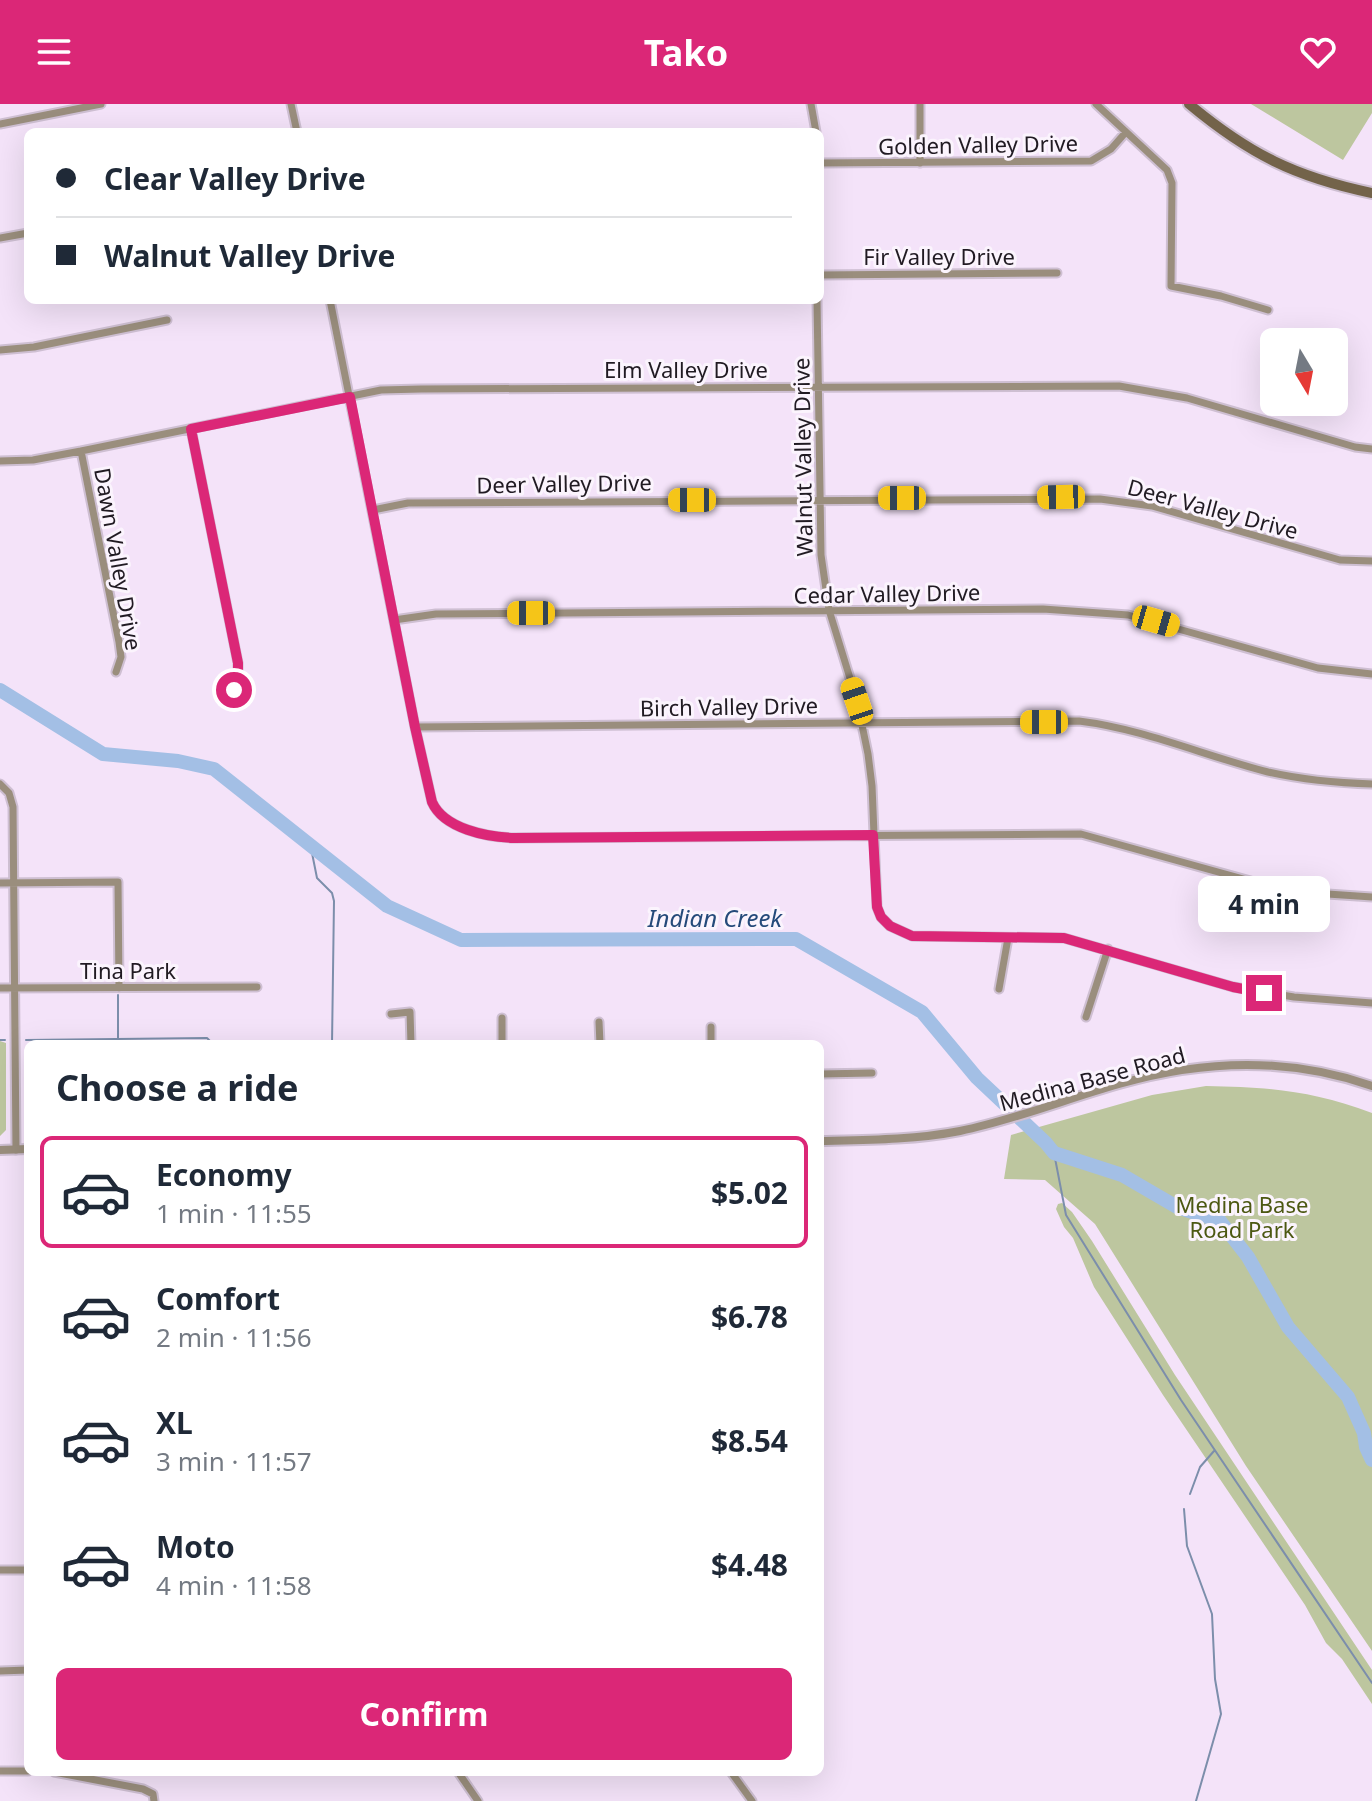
<!DOCTYPE html>
<html lang="en">
<head>
<meta charset="utf-8">
<style>
	:root { --surface:#fff; --page:#f2f2f3; --text:#1f2937; --muted:#747a83; --line:#e0e1e3; --accent:#db2777 }
	body { margin:0; font-family:"Noto Sans",sans-serif; background:var(--page); color:var(--text); height:100vh; display:flex; flex-direction:column; font-size:30px; white-space:nowrap }
	* { box-sizing:border-box; margin:0 }
	p { font-size:26px; color:var(--muted) }
	.icon { flex:none; width:44px; height:44px; fill:none; stroke:currentColor; stroke-width:2; stroke-linecap:round; stroke-linejoin:round }
	.map { position:relative; flex:1; overflow:hidden }
	.panel { position:absolute; left:24px; top:936px; width:800px; height:736px; display:flex; flex-direction:column; background:var(--surface); border-radius:12px; box-shadow:0 8px 32px #0002 }
	.panel>* { flex:none }
	.guide { position:absolute; left:24px; top:24px; width:800px; height:176px; border-radius:12px; box-shadow:0 8px 32px #0002; display:grid; align-content:center; height:176px; padding:0 32px; background:var(--surface) }
	.needle { width:52px; rotate:170deg }
	.fabs { position:absolute; left:1260px; top:224px; display:grid; gap:16px }
	.fabs a { display:grid; place-items:center; width:88px; height:88px; border-radius:12px; background:var(--surface); box-shadow:0 8px 32px #0002; font-size:40px }
	.end { position:absolute; width:36px; height:36px; margin:-18px; border:10px solid #db2777; background:#fff; box-shadow:0 0 0 4px #fff }
	.from { border-radius:50% }
	.bubble { position:absolute; height:56px; border-radius:12px; background:var(--surface); box-shadow:0 8px 32px #0002; font-size:26px; font-weight:700; line-height:56px; text-align:center }
	.car { position:absolute; width:24px; height:48px; margin:-24px -12px; border-radius:10px; box-shadow:0 0 6px 2px #0007; background:linear-gradient(#f5c518 24%,#345 0 40%,#f5c518 0 76%,#345 0 86%,#f5c518 0) }
	.guide b { display:flex; align-items:center; gap:28px; height:76px; font-size:30px }
	.guide b+b { border-top:2px solid var(--line) }
	.guide i { width:20px; height:20px; background:var(--text) }
	ul { padding:0; list-style:none }
	li { display:flex; align-items:center; gap:24px; height:112px; margin:0 16px 12px; padding:0 16px; border:4px solid transparent; border-radius:12px }
	li div { flex:1 }
	li b { display:block; font-size:30px }
	li em { font-style:normal; font-weight:700 }
	li.on { border-color:var(--accent) }
	li>.icon { width:72px; height:72px; stroke-width:1.5 }
	h2 { padding:0 32px; font-size:36px; line-height:96px }
	.primary-button { display:flex; gap:16px; margin-top:auto; padding:16px 32px }
	.primary-button a { flex:1; height:92px; border-radius:12px; background:var(--accent); color:#fff; font-size:32px; font-weight:700; line-height:92px; text-align:center }
	header { display:flex; justify-content:space-between; align-items:center; height:104px; padding:0 32px; background:var(--accent); color:#fff; font-size:36px; font-weight:700 }
	.map>svg:first-child { display:block }
	.green { fill:#bdc69f }
	.lines { fill:none; stroke-linecap:round; stroke-linejoin:round }
	.stream { stroke:#7c8eab; stroke-width:2 }
	.river { stroke:#a3bfe5; stroke-width:14 }
	.minor-casing { stroke:#cebfd2; stroke-width:11 }
	.tertiary-casing { stroke:#cebfd2; stroke-width:12 }
	.secondary-casing { stroke:#cebfd2; stroke-width:14 }
	.minor { stroke:#9a8e7d; stroke-width:7 }
	.tertiary { stroke:#9a8e7d; stroke-width:8 }
	.secondary { stroke:#73634a; stroke-width:10 }
	.route { stroke:#db2777; stroke-width:10 }
	.labels { text-anchor:middle; dominant-baseline:central; stroke-width:6; stroke-linejoin:round; paint-order:stroke }
	.street-label { font-size:22px; fill:#211b23; stroke:#fbf4fd }
	.park-label { font-size:22px; fill:#4c5812; stroke:#fbf4fd }
	.water-label { font-size:24px; font-style:italic; fill:#254a7a; stroke:#fbf4fd }
</style>
</head>
<body>
<header><svg class="icon" aria-label="menu" viewBox="0 0 24 24"><path d="M4 6h16M4 12h16M4 18h16"/></svg>Tako<svg class="icon" aria-label="heart" viewBox="0 0 24 24"><path d="M12 20l-8-8c-3-5 5-10 8-4 3-6 11-1 8 4z"/></svg></header>
<div class="map">
<svg width="1372" height="1697" viewBox="0 0 1372 1697">
	<rect width="100%" height="100%" fill="#f4e3f9"/>
	<path class="green" d="M1251,0H1372V9L1343,56Z
		M0,937L6,939V1026L0,1032Z
		M1206,982C1270,983 1312,987 1372,1009V1547L1246,1362L1095,1120L1045,1076L1004,1075L1011,1031L1152,991Z
		M1062,1099L1072,1108L1092,1137L1175,1271L1372,1566V1600L1342,1555L1326,1539L1305,1501L1163,1291L1094,1183L1073,1134L1064,1123L1056,1105L1058,1100Z"/>
	<g class="lines">
		<path class="stream" d="M310,739L317,774L332,789L334,797L332,940
			M118,891V934
			M0,936H5
			M26,936L207,934L210,937H332
			M1054,1049L1066,1111L1181,1296L1372,1579
			M1190,1390L1200,1363L1214,1347
			M1184,1405L1187,1442L1212,1510L1215,1575L1221,1610L1196,1697"/>
		<path class="river" d="M0,586L103,650L178,657L214,665L387,802L461,836L796,835L922,908L977,974L1046,1039L1054,1049L1122,1071L1177,1103L1220,1117L1248,1153L1288,1223L1348,1293L1364,1329L1366,1343L1372,1356"/>
		<g class="minor-casing">
			<path id="minor" d="M291,0L297,28
				M811,0L816,28
				M920,0V59
				M1096,0L1167,66L1172,79L1171,182L1221,192L1268,206
				M0,20L101,0
				M820,59L1091,57L1111,45L1126,28
				M0,134L28,129
				M820,171L1057,169
				M330,196L415,623L432,698C444,725 487,733 514,734L1081,730L1265,781L1298,788L1372,793
				M817,196L821,451L829,506L857,597L868,650L872,682L877,803L881,813L890,822L912,832L1064,834L1233,883L1294,893L1372,899
				M0,246L34,243L167,216
				M191,325L238,559V573L234,586
				M81,347L119,538L121,553L116,568
				M0,357L33,356L81,347L381,286L421,285L1119,282L1187,294L1355,343L1372,345
				M373,406L408,399L1100,395L1152,402L1340,456L1372,457
				M394,516L436,510L1043,505L1128,511L1318,564L1372,570
				M415,623L1079,617C1144,625 1205,652 1268,668C1303,676 1337,679 1372,680
				M0,680L9,689L13,703L16,1046
				M0,779L118,778L119,884
				M0,884L257,883
				M999,885L1008,834
				M391,910L410,908L411,940
				M1086,913L1108,845
				M502,914V940
				M599,918L600,940
				M711,923V940
				M820,970L872,969
				M0,1466H28
				M0,1567L28,1566
				M0,1667H28
				M54,1668L143,1685L153,1690L154,1697
				M458,1668L478,1697
				M731,1668L752,1697"/>
		</g>
		<g class="tertiary-casing">
			<path id="tertiary" d="M820,1037C867,1036 914,1036 960,1027C1014,1016 1066,995 1119,980C1202,956 1289,953 1372,982
				M0,1046L28,1045"/>
		</g>
		<g class="secondary-casing">
			<path id="secondary" d="M1189,0C1249,50 1295,73 1372,89"/>
		</g>
		<use href="#minor" class="minor"/>
		<use href="#tertiary" class="tertiary"/>
		<use href="#secondary" class="secondary"/>
	</g>
	<g class="lines">
		<path class="route" d="M234,586L238,573V559L191,325L350,293L415,623L432,698C444,725 487,733 514,734L873,731L877,803L881,813L890,822L912,832L1064,834L1233,883L1264,889"/>
	</g>
	<g class="labels">
		<g class="street-label">
			<text transform="translate(978 40) rotate(-1)">Golden Valley Drive</text>
			<text x="939" y="152">Fir Valley Drive</text>
			<text x="686" y="265">Elm Valley Drive</text>
			<text transform="translate(802 353) rotate(-91)">Walnut Valley Drive</text>
			<text transform="translate(564 379) rotate(-1)">Deer Valley Drive</text>
			<text transform="translate(1213 404) rotate(15)">Deer Valley Drive</text>
			<text transform="translate(119 455) rotate(80)">Dawn Valley Drive</text>
			<text transform="translate(887 489) rotate(-1)">Cedar Valley Drive</text>
			<text transform="translate(729 602) rotate(-1)">Birch Valley Drive</text>
			<text x="128" y="866">Tina Park</text>
			<text transform="translate(1092 974) rotate(-15)">Medina Base Road</text>
		</g>
		<g class="park-label">
			<text x="1242" y="1100">Medina Base<tspan x="1242" dy="25">Road Park</tspan></text>
		</g>
		<g class="water-label">
			<text x="715" y="813">Indian Creek</text>
		</g>
	</g>
</svg>
<div class="fabs">
<a><svg class="needle" viewBox="-14 -14 28 28"><path d="M0-13l5 13h-10z" fill="#e53935"/><path d="M0 13l5-13h-10z" fill="#747a83"/></svg></a>
</div>
<i class="end from" style="left:234px;top:586px"></i>
<i class="end" style="left:1264px;top:889px"></i>
<div class="bubble" style="left:1198px;top:772px;width:132px">4 min</div>
<i class="car" style="left:1061px;top:393px;rotate:269deg"></i>
<i class="car" style="left:902px;top:394px;rotate:270deg"></i>
<i class="car" style="left:692px;top:396px;rotate:270deg"></i>
<i class="car" style="left:531px;top:509px;rotate:270deg"></i>
<i class="car" style="left:1156px;top:517px;rotate:106deg"></i>
<i class="car" style="left:857px;top:597px;rotate:341deg"></i>
<i class="car" style="left:1044px;top:618px;rotate:270deg"></i>
<div class="guide">
<b><i class="from"></i>Clear Valley Drive</b>
<b><i></i>Walnut Valley Drive</b>
</div>
<section class="panel">
<h2>Choose a ride</h2>
<ul>
<li class="on"><svg class="icon" aria-label="car" viewBox="0 0 24 24"><path d="M5 17H2v-5l4-1 3-4h7l3 4 3 1v5h-3M9 17h6M6 11h13"/><circle cx="7" cy="17" r="2"/><circle cx="17" cy="17" r="2"/></svg><div><b>Economy</b><p>1 min · 11:55</p></div><em>$5.02</em></li>
<li><svg class="icon" aria-label="car" viewBox="0 0 24 24"><path d="M5 17H2v-5l4-1 3-4h7l3 4 3 1v5h-3M9 17h6M6 11h13"/><circle cx="7" cy="17" r="2"/><circle cx="17" cy="17" r="2"/></svg><div><b>Comfort</b><p>2 min · 11:56</p></div><em>$6.78</em></li>
<li><svg class="icon" aria-label="car" viewBox="0 0 24 24"><path d="M5 17H2v-5l4-1 3-4h7l3 4 3 1v5h-3M9 17h6M6 11h13"/><circle cx="7" cy="17" r="2"/><circle cx="17" cy="17" r="2"/></svg><div><b>XL</b><p>3 min · 11:57</p></div><em>$8.54</em></li>
<li><svg class="icon" aria-label="car" viewBox="0 0 24 24"><path d="M5 17H2v-5l4-1 3-4h7l3 4 3 1v5h-3M9 17h6M6 11h13"/><circle cx="7" cy="17" r="2"/><circle cx="17" cy="17" r="2"/></svg><div><b>Moto</b><p>4 min · 11:58</p></div><em>$4.48</em></li>
</ul>
<div class="primary-button"><a>Confirm</a></div>
</section>
</div>
</body>
</html>
